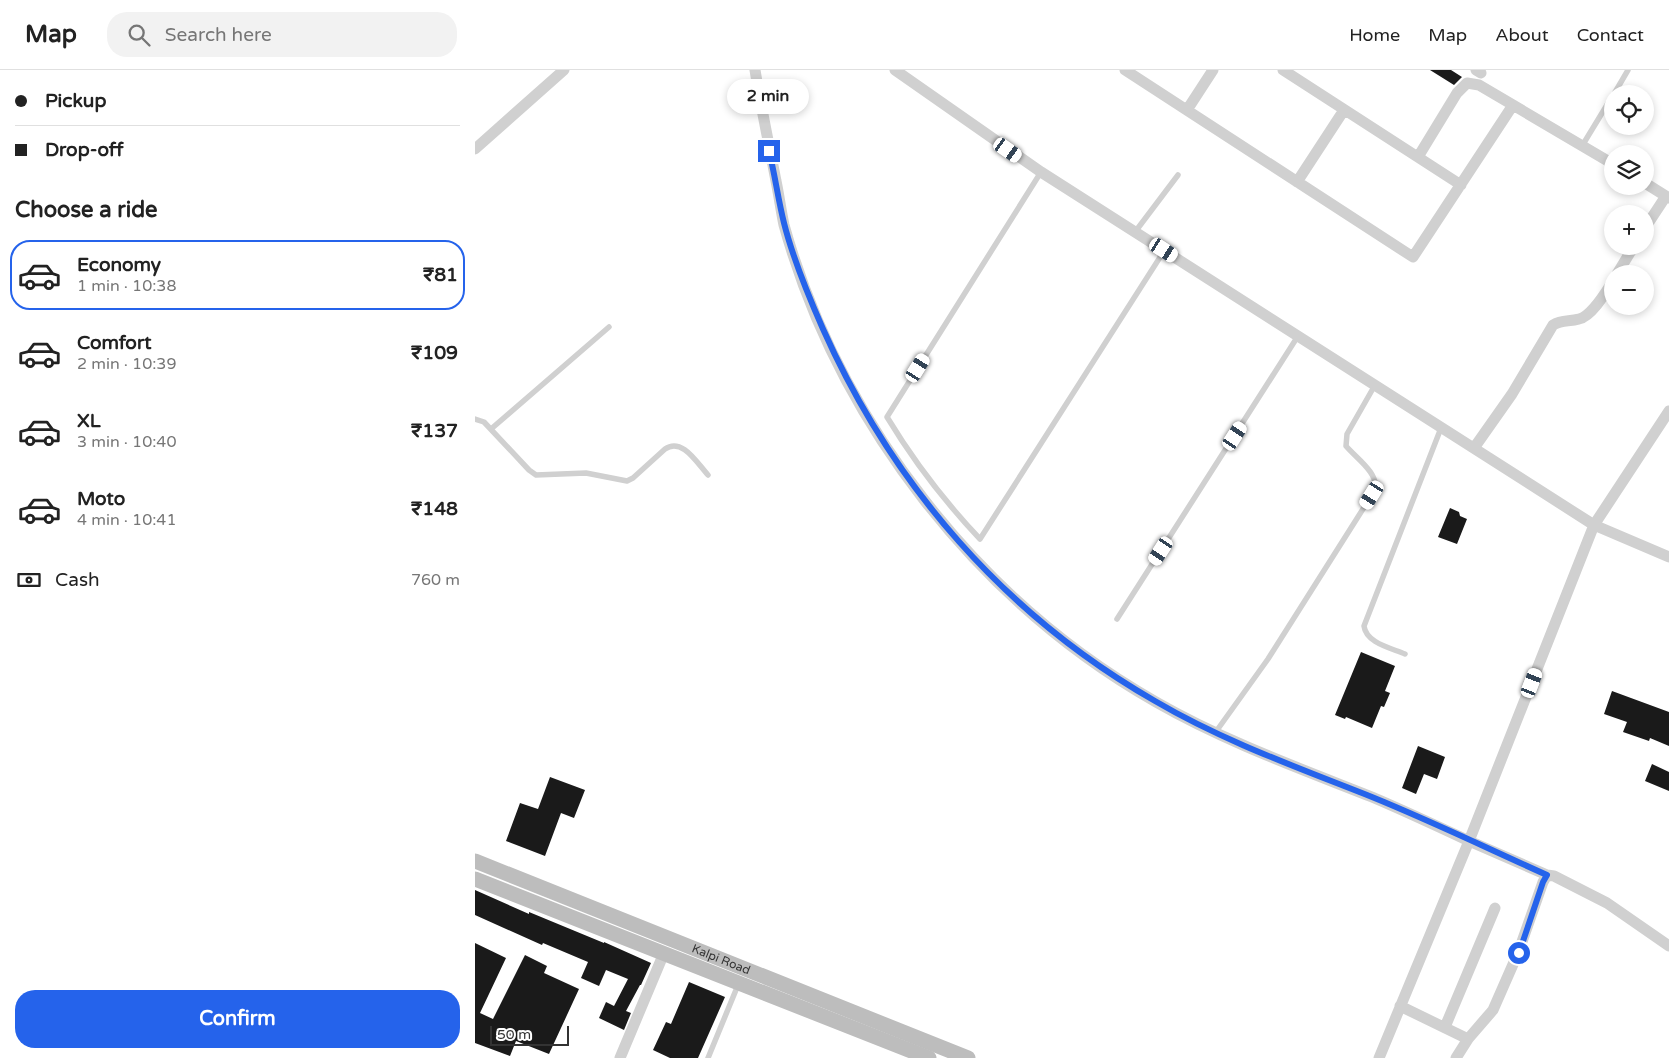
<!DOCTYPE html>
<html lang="en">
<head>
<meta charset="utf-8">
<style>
	:root { --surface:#fff; --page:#f2f2f2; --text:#222; --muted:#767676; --line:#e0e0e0; --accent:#2563eb }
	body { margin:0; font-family:"Varela Round",sans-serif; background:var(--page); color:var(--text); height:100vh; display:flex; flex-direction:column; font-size:19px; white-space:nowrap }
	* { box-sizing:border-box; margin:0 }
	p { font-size:16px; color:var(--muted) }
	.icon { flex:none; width:28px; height:28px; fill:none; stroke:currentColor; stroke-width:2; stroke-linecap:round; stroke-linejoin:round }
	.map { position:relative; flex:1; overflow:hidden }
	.side { display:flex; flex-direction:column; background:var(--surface); width:475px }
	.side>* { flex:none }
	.top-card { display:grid; align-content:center; height:110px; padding:0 15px; background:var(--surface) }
	.buttons { position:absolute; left:1129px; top:15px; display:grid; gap:10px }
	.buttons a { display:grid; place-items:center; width:50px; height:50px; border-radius:50%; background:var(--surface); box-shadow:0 2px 8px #0003; font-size:25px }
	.scale { position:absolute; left:15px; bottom:12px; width:79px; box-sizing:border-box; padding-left:5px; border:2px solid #333; border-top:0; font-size:14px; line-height:18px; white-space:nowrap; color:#333; -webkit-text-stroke:4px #fff; paint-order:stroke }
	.end { position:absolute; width:22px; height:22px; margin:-11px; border:6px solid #2563eb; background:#fff; box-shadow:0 0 0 2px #fff }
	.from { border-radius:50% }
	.bubble { position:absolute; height:35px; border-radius:18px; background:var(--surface); box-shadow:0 2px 8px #0003; font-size:16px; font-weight:700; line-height:35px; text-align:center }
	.car { position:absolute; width:15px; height:30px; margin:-15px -8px; border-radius:6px; box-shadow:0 0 4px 1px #0007; background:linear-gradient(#fff 24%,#345 0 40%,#fff 0 76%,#345 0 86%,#fff 0) }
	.top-card b { display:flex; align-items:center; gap:18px; height:48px; font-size:19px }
	.top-card b+b { border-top:1px solid var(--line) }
	.top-card i { width:12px; height:12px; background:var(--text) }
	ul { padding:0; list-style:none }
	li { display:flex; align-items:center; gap:15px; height:70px; margin:0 10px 8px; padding:0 5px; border:2px solid transparent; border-radius:20px }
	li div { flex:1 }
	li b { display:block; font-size:19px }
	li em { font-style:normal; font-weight:700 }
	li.active { border-color:var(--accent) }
	li>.icon { width:45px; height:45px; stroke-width:1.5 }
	h2 { padding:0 15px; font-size:22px; line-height:60px }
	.pay { display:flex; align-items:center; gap:12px; height:55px; padding:0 15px; font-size:19px }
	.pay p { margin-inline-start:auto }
	.action { display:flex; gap:10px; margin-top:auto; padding:10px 15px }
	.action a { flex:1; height:58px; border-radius:20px; background:var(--accent); color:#fff; font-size:20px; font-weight:700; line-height:58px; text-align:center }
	header { display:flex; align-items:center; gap:30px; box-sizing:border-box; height:70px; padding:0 25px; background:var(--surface); border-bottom:1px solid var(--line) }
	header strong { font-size:24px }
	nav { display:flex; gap:28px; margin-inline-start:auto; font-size:18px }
	.search { width:350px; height:45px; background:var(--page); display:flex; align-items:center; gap:12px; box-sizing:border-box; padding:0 18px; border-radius:20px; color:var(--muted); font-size:19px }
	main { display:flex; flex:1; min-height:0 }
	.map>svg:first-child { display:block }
	.building { fill:#1a1a1a }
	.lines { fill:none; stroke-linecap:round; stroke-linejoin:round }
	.service { stroke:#d0d0d0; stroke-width:5.5 }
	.minor { stroke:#d0d0d0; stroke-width:11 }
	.secondary { stroke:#bdbdbd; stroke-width:15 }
	.route { stroke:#2563eb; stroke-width:6 }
	.labels { text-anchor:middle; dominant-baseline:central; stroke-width:5; stroke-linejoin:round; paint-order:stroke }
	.street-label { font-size:12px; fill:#333; stroke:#fff }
</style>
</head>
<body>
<header>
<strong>Map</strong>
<div class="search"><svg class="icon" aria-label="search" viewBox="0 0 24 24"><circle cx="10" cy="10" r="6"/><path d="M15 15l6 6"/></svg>Search here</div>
<nav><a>Home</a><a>Map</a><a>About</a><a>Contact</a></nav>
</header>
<main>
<section class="side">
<div class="top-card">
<b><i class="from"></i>Pickup</b>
<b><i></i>Drop-off</b>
</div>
<h2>Choose a ride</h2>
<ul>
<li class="active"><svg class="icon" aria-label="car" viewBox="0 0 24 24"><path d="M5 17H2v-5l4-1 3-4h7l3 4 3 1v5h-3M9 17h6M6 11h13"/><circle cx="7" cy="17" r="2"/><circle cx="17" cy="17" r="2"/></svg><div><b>Economy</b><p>1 min · 10:38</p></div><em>₹81</em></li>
<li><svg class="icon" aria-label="car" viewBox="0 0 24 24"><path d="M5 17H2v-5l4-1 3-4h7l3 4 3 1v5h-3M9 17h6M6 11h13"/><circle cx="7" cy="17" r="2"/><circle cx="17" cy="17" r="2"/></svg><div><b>Comfort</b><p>2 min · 10:39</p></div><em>₹109</em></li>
<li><svg class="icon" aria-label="car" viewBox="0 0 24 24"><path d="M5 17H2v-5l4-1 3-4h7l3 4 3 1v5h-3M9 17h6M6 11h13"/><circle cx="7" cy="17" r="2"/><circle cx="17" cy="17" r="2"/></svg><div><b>XL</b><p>3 min · 10:40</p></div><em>₹137</em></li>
<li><svg class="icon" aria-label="car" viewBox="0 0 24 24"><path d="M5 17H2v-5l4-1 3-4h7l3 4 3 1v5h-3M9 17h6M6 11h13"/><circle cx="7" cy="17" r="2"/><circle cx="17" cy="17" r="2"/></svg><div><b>Moto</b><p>4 min · 10:41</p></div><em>₹148</em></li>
</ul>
<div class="pay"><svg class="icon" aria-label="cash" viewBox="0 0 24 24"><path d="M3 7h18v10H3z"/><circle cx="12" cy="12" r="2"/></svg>Cash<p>760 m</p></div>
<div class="action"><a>Confirm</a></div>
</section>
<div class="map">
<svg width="1194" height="988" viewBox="0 0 1194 988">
	<rect width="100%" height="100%" fill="#fff"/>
	<path class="building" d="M955,0H976L987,7L979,15Z
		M975,438L984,442L985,446L992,449L982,474L963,467Z
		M886,582L920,596L910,621L915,623L909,637L906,636L897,658L871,647L870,649L860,645Z
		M1137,621L1194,642V676L1175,668L1174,671L1148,662L1152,652L1129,644Z
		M943,676L970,687L962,709L949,704L941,724L927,718Z
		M1177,694L1194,702V721L1170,711Z
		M75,707L110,720L99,748L86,743L70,786L31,771L45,733L63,739Z
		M0,820L54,844V842L129,873V872L176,893L166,915H165L151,941L156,943L149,960L124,948L131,932L139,936L153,909L131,900L124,916L106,908L113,892L68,873L67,875L0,845Z
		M0,873L31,888L5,943L18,949L50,885L72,896L69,903L104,919L74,984L41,971L35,986L0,973Z
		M214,912L250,927L223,988H195L178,980L191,952L196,954Z"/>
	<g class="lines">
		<path class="service" d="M1139,24L1153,0
			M1107,76L1138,25
			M566,102L412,347C438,390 470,432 505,469L689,181
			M660,162L703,105
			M0,349L9,352L54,400L61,405L111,403L152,411L158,408L190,379C207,367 222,393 233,405
			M16,359L134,257
			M642,549L823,266
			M930,584C916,578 891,573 889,556L966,358
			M740,663L793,589L900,420C904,403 881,388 871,376L872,364L900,315
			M233,988L263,915"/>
		<path class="minor" d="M280,0C286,37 294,74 301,111C304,125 306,141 309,155C364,352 503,531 681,632C749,671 824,698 897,727C930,741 962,756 994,771L904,988
			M420,0L566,102L1119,455L1194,487
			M650,0L938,187L1038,35
			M808,0L986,115
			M1001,0L1006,3
			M712,40L738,0
			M0,79L89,0
			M943,87L982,23L992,13L1004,15L1138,94
			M822,112L869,40
			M1170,113L1194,128
			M1170,158L1191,126
			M1142,204L1159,176
			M999,378L1037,324L1078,255C1087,249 1094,252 1104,249C1117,246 1131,222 1138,211
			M1072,805L994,771L1119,455L1194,341
			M925,936L993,969
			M970,957L1020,838
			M145,988L189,883
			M981,988L993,969L1018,940L1043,883L1068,812L1072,805L1079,806L1132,833L1194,876"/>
		<g class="secondary">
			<path id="s1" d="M0,791L493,988"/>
			<path d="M0,809L454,988"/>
		</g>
	</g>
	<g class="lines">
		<path class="route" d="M294,81C300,105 303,129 309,153C318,189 333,225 348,259C418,416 530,545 680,631C748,671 824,698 897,727C956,751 1014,779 1072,805L1068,812L1044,883"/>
	</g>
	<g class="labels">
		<g class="street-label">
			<text stroke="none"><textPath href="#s1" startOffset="265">Kalpi Road</textPath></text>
		</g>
	</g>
</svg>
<div class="buttons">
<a><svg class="icon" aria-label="locate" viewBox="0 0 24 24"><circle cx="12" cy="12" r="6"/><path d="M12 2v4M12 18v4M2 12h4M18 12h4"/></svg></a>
<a><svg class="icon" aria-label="layers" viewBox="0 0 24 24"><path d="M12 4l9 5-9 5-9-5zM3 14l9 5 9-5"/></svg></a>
<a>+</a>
<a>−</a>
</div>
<div class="scale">50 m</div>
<i class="end from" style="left:1044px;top:883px"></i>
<i class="end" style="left:294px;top:81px"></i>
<div class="bubble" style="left:252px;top:9px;width:82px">2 min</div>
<i class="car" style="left:533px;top:80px;rotate:125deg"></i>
<i class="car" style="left:689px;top:180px;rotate:123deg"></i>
<i class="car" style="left:443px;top:298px;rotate:32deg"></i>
<i class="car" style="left:760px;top:366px;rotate:33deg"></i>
<i class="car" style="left:897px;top:425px;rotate:212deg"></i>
<i class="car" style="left:686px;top:481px;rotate:213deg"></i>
<i class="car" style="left:1057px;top:613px;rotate:21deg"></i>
</div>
</main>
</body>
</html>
